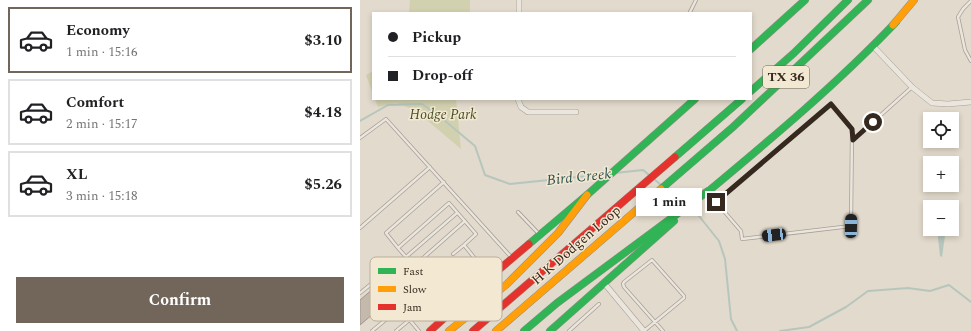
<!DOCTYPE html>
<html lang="en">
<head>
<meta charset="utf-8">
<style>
	:root { --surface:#fff; --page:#f2f2f2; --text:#202124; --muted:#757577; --line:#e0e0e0; --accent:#72665b }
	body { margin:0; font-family:Spectral,serif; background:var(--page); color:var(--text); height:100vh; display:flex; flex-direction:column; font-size:15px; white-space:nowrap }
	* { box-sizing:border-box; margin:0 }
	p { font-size:13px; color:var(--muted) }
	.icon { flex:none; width:22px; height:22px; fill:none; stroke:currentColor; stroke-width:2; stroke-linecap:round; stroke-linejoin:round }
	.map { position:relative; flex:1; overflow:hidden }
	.panel { display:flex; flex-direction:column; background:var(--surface); width:360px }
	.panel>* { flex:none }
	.banner { position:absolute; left:12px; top:12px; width:380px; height:88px; border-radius:0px; box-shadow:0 2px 6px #0003; display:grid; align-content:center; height:88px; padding:0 16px; background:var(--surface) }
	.buttons { position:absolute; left:563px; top:112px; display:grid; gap:8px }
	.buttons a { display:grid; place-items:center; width:36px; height:36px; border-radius:0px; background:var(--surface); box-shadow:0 2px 6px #0003; font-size:20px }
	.end { position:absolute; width:18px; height:18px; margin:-9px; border:5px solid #35281e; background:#fff; box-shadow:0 0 0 2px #fff }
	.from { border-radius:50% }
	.bubble { position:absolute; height:28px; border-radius:0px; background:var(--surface); box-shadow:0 2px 6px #0003; font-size:13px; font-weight:700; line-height:28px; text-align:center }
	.car { position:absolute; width:12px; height:24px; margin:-12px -6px; border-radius:5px; box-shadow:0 0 3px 1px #0007; background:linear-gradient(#222 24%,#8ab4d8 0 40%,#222 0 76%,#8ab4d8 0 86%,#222 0) }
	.banner b { display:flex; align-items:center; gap:14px; height:38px; font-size:15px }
	.banner b+b { border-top:1px solid var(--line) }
	.banner i { width:10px; height:10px; background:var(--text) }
	ul { padding:7px 0 0; list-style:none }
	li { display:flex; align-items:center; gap:12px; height:66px; margin:0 8px 6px; padding:0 8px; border:2px solid var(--line); border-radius:0px }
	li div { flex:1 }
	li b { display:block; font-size:15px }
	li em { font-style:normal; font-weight:700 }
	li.on { border-color:var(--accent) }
	li>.icon { width:36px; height:36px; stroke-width:1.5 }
	.cta { display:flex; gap:8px; margin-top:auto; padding:8px 16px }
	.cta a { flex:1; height:46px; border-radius:0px; background:var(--accent); color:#fff; font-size:16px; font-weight:700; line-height:46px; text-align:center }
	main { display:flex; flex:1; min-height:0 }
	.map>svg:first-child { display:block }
	.green { fill:#d2d1af }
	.water { fill:#b7c6bd }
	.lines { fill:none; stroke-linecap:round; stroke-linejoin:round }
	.stream { stroke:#b7c6bd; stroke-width:2 }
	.building { fill:#c5b9ad; stroke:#a2968c }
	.lane-casing { stroke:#a79f95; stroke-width:4 }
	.street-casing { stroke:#a79f95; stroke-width:6 }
	.fast-casing { stroke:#978f85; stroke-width:8 }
	.slow-casing { stroke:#978f85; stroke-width:8 }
	.jam-casing { stroke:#978f85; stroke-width:8 }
	.lane { stroke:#eae6de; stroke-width:2.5 }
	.street { stroke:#eae6de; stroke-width:5 }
	.fast { stroke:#30b455; stroke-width:7 }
	.slow { stroke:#ff9f0a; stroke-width:7 }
	.jam { stroke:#e5322d; stroke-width:7 }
	.route { stroke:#35281e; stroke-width:5 }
	.labels { text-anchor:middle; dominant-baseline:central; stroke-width:3; stroke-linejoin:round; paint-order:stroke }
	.shield { fill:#f3e8d2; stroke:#6e6254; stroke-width:1 }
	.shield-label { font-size:13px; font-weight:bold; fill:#35281e }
	.park-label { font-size:14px; font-style:italic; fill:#475026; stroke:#f3e8d2 }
	.street-label { font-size:14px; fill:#35281e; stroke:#f3e8d2 }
	.water-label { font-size:15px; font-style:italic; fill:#2e5450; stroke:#f3e8d2 }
	.key { fill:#f3e8d2; stroke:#baae9c; stroke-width:1 }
	.key-label { font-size:11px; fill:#35281e }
</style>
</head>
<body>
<main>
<section class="panel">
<ul>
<li class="on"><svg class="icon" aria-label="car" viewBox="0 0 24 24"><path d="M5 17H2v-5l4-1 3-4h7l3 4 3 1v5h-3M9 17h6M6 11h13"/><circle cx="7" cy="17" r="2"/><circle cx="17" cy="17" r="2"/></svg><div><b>Economy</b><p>1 min · 15:16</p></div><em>$3.10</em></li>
<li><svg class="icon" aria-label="car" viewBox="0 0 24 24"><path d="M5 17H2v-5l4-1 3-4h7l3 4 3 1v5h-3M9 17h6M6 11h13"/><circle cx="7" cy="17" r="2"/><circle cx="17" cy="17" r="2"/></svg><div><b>Comfort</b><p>2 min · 15:17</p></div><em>$4.18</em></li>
<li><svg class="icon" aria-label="car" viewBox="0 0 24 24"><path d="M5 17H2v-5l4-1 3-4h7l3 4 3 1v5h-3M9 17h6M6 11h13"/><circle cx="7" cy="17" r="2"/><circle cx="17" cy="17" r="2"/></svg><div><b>XL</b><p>3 min · 15:18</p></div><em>$5.26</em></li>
</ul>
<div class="cta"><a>Confirm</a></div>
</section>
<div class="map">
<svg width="611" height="331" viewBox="0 0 611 331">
	<rect width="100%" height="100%" fill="#e2dacc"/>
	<path class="green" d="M50,0H110V13H49Z
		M13,71V94L6,75Z
		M15,99H96L101,149L55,110L36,103L18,107Z"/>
	<path class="water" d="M579,229H586L582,257L580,256L578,238Z"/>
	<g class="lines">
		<path class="stream" d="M0,121L28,105L62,104L78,115L115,146L125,175L150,184L247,174
			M255,173L283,170L289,175
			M294,179L301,185
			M306,189L326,205
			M330,208L339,216L359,241L365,259L371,319L377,331
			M420,331L449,327L486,307L508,291L548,288L570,291L589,285L611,302"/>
	</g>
	<path class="building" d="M14,288L26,303L0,325V300Z"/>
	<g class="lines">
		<g class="lane-casing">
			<path id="lane" d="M611,1L603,9L598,17L605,50L611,61
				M330,12L336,0
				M471,104L492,129L491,226L382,239L381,231L356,202Z
				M0,138L26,119L152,258
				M493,140L552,87
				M84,182L26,233L38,248L89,203L116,234L104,245
				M158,212L180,235
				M0,228L70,167
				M38,248L54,266L105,221
				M93,254L104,245L130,277
				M46,257L97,213
				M0,293L16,280
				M12,331L40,308
				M36,331L76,298L82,297L92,308
				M59,331L16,280L33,265L37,266L69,303
				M209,331L239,304
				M284,331L324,298V296L292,260L264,282L263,284L264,287L303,331"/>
		</g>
		<g class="street-casing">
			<path id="street" d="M159,0V13
				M513,46L552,87L572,103L588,104L611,102
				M158,99L161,107L168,112H216
				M244,283L284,331"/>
		</g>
		<g class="fast-casing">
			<path id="fast" d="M391,49L445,0
				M391,91L434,53L488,0
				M315,157L382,99
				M301,189L373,127L508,0
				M345,194C411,139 477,84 536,22
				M169,244L227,195L335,99
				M164,331L197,303L348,191
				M190,331L314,221"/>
		</g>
		<g class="slow-casing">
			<path id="slow" d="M533,25L554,0
				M89,331L147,284L198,233L227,195
				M136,331L301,189"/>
		</g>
		<g class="jam-casing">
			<path id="jam" d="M70,331L122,284L169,244
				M113,331L315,157"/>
		</g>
		<use href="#lane" class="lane"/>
		<use href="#street" class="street"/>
		<use href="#fast" class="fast"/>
		<use href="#slow" class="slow"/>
		<use href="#jam" class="jam"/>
	</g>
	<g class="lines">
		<path class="route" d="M356,202L471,104L492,129L493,140L513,122"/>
	</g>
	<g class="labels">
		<rect class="shield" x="403" y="66" width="46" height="22" rx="3"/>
		<g class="shield-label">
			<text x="426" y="77">TX 36</text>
		</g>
		<g class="park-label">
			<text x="83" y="114">Hodge Park</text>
		</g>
		<g class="street-label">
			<text transform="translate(216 245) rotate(-41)">H K Dodgen Loop</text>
		</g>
		<g class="water-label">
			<text transform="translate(219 177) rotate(-6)">Bird Creek</text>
		</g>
	</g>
	<rect x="10" y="257" width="132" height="64" rx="6" class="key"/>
	<rect x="18" y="268" width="18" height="6" fill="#30b455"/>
	<rect x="18" y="286" width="18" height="6" fill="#ff9f0a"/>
	<rect x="18" y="304" width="18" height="6" fill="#e5322d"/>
	<g class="key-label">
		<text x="43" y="275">Fast</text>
		<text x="43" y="293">Slow</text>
		<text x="43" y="311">Jam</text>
	</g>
</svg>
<div class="buttons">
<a><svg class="icon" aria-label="locate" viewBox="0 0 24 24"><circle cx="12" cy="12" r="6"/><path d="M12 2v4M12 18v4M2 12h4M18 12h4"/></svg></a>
<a>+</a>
<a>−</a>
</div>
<i class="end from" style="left:513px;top:122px"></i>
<i class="end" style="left:356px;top:202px"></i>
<div class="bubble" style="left:276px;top:188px;width:66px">1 min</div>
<i class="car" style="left:491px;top:226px;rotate:1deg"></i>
<i class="car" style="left:414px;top:235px;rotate:263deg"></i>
<div class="banner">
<b><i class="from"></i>Pickup</b>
<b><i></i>Drop-off</b>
</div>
</div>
</main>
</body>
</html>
